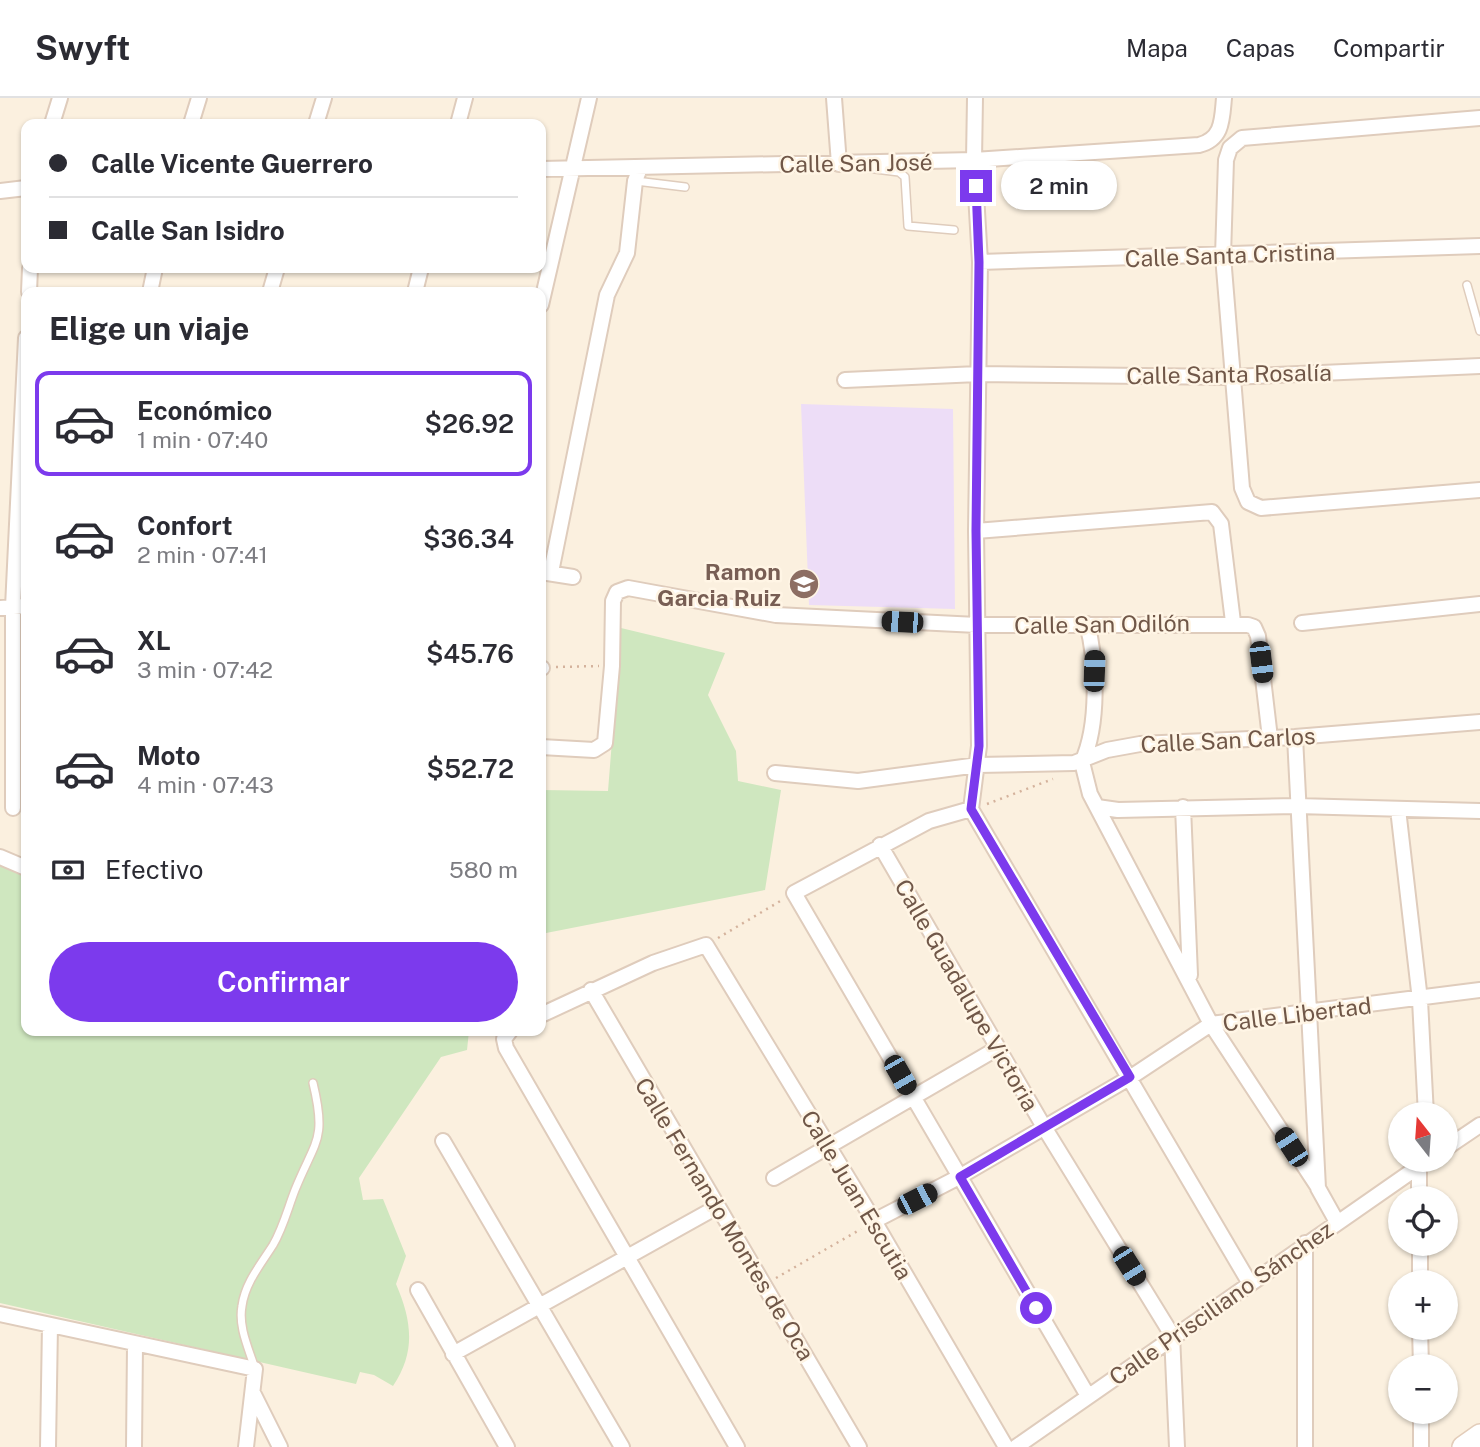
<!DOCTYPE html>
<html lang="es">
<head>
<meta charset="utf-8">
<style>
	:root { --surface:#fff; --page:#f7f7f7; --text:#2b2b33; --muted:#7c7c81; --line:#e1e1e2; --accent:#7c3aed }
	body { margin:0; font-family:"Public Sans",sans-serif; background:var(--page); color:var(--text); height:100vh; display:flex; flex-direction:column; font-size:26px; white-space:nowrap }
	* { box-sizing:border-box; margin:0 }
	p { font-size:23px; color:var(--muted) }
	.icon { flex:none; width:38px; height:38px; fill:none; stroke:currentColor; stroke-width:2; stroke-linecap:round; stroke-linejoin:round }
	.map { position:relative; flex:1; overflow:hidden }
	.panel { position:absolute; left:21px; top:189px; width:525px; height:749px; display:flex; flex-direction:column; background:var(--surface); border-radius:14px; box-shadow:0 2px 5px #0004 }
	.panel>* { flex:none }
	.hud { position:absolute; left:21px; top:21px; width:525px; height:154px; border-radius:14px; box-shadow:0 2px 5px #0004; display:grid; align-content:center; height:154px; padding:0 28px; background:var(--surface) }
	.needle { width:46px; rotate:343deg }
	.tools { position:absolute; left:1388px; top:1004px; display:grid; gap:14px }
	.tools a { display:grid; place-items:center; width:70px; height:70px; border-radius:50%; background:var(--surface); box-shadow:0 2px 5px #0004; font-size:35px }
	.end { position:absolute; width:32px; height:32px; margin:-16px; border:9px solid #7c3aed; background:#fff; box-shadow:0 0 0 4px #fff }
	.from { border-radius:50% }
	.bubble { position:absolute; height:49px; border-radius:24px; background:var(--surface); box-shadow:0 2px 5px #0004; font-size:23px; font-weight:600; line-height:49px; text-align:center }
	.car { position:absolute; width:21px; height:42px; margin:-21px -10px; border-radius:9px; box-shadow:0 0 5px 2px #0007; background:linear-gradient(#222 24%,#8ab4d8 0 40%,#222 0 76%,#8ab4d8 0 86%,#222 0) }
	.hud b { display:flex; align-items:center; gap:24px; height:66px; font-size:26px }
	.hud b+b { border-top:2px solid var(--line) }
	.hud i { width:18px; height:18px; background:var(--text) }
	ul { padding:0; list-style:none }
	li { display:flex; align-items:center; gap:21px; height:105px; margin:0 14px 10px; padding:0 14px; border:4px solid transparent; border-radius:14px }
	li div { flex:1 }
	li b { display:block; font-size:26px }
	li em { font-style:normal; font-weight:600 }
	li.on { border-color:var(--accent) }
	li>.icon { width:63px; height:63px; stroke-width:1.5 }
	h2 { padding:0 28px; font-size:32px; line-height:84px }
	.pay { display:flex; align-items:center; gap:18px; height:77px; padding:0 28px; font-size:26px }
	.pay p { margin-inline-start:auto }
	.cta { display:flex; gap:14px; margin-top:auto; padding:14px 28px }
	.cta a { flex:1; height:80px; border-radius:42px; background:var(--accent); color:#fff; font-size:28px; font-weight:600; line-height:80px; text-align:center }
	header { display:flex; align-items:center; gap:42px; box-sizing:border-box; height:98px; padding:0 35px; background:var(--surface); border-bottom:2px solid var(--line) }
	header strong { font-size:33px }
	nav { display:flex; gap:38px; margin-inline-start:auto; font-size:24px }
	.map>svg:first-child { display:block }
	.education { fill:#edddf7 }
	.green { fill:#cfe7bf }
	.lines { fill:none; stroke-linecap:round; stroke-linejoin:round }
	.lane-casing { stroke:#dfccbc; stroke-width:10 }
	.street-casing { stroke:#dfccbc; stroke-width:18 }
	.secondary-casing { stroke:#e3cdba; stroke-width:24 }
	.path { stroke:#d4b29c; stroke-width:2.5; stroke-dasharray:2 5; stroke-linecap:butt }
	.lane { stroke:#fff; stroke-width:7 }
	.street { stroke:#fff; stroke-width:14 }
	.secondary { stroke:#fff; stroke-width:21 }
	.route { stroke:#7c3aed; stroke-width:9 }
	.labels { text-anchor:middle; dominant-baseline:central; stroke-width:5; stroke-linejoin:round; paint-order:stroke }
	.street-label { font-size:23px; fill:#705748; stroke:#fff5e5 }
	.education-label { font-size:23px; font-weight:bold; fill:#785e54; stroke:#fff5e5; text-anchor:end }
</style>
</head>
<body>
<header>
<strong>Swyft</strong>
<nav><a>Mapa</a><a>Capas</a><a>Compartir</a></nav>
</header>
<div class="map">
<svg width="1480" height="1349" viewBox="0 0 1480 1349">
	<rect width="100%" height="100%" fill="#fbf0df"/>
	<path class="education" d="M801,306L953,311L955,511L809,507Z"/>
	<path class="green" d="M621,530L725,555L708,597L736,653L738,683L781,692L765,792L541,836V692L608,693Z
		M0,768L26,779V933H469L467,952L441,959L359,1080L363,1102L383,1101L406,1158L396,1186C412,1223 416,1254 393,1288L374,1277L360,1274L356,1286L0,1205Z"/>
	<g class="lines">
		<g class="lane-casing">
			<path id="lane" d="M867,70L899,74L905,79L908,128L954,132
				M636,83L685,89
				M1467,187L1480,233
				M255,1271C249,1251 238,1229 242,1208C245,1185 261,1166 273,1147C283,1130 288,1110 295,1092C315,1042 327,1043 313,985"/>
		</g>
		<g class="street-casing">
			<path id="street" d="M834,0L839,66
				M1480,20L1242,40L1230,50L1226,62L1223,158L1242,390L1248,404L1261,410L1480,392
				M52,26L60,0
				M191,26L199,0
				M316,26L324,0
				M458,26L465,0
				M541,71L974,62L1199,47C1223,41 1222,21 1224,0
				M0,93L26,90
				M980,164L1480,148
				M29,194L30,170
				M150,194L155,170
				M270,194L277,170
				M415,194L421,170
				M541,207L589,0
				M845,282L978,276L1230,279L1480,268
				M976,433L1212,414L1221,426L1233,524
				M541,474L573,479
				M551,474L607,197L627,155L635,83L640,70
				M0,510L26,508
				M1302,525L1480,506
				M541,570H542
				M1295,639L1318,1090L1337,1124
				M541,649L594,652L605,645L612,568L613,503L617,494L628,490L776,517L977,527H1248L1254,529L1258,538L1270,640
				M1082,664L1090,696L1211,926L1318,1089
				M1082,664C1099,628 1097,563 1087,526
				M775,675L858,683L978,667L1074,665L1107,652L1140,646L1295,639L1480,624
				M1097,709L1118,712L1297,708L1480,713
				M1183,709L1190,877
				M13,710V509L26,240
				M971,711L929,723L794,795L1088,1298
				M971,711L979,648L976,433L980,164L974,62L975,0
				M971,711L1249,1184
				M1398,711L1420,902L1426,1017
				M880,747L1044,1029L1172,1237L1177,1349
				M0,759L26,770
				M591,892L859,1349
				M541,917L653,865L706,847L874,1123L1006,1349
				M510,933L504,941L506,950L737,1349
				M443,1043L622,1349
				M1446,1050L1480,1027
				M1419,1069V1101
				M774,1080L998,950
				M874,1123L959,1079L1131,979L1211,926L1480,892
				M1420,1146V1185
				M418,1192L507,1349
				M0,1216L255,1271L246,1349
				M1420,1230L1421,1269
				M453,1256L717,1109
				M253,1295L280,1349
				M1421,1314V1349
				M48,1349L50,1227
				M134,1349L135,1247
				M1016,1349L1428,1062
				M1305,1349V1145"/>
		</g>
		<g class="secondary-casing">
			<path id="secondary" d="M1463,1349L1480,1337"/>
		</g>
		<path class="path" d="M556,569L599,568
			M987,706L1053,681
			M718,840L782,802
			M776,1180L861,1131"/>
		<use href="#lane" class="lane"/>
		<use href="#street" class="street"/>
		<use href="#secondary" class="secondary"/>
	</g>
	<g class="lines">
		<path class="route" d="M976,88L979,164L976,433L979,648L971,711L1130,979L960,1079L1036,1210"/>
	</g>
	<defs>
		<g id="school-disc" transform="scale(1.575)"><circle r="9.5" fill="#8d6e63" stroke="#fff5e5"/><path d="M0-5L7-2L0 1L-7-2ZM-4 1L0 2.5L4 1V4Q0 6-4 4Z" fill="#fff"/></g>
	</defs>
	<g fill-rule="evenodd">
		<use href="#school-disc" x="804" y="486"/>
	</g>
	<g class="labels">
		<g class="street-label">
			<text transform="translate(856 65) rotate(-1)">Calle San José</text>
			<text transform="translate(1230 157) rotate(-2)">Calle Santa Cristina</text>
			<text transform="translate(1229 276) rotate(-1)">Calle Santa Rosalía</text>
			<text transform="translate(1102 526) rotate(-1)">Calle San Odilón</text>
			<text transform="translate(1228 642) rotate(-3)">Calle San Carlos</text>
			<text transform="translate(967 897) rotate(60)">Calle Guadalupe Victoria</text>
			<text transform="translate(1297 916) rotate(-7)">Calle Libertad</text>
			<text transform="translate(857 1097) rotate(59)">Calle Juan Escutia</text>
			<text transform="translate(725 1121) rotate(59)">Calle Fernando Montes de Oca</text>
			<text transform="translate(1221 1205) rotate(-35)">Calle Prisciliano Sánchez</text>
		</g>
		<g class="education-label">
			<text x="781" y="473">Ramon<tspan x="781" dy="26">Garcia Ruiz</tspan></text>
		</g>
	</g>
</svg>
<div class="tools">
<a><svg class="needle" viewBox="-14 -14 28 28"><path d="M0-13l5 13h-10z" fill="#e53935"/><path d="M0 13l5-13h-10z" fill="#7c7c81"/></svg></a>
<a><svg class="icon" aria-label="locate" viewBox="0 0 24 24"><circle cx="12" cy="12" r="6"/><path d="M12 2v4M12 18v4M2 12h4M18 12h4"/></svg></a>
<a>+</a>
<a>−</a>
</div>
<i class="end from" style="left:1036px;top:1210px"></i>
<i class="end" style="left:976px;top:88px"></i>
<div class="bubble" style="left:1001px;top:63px;width:116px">2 min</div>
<i class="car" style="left:902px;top:524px;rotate:273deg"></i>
<i class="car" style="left:1261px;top:564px;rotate:173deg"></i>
<i class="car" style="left:1094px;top:573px;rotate:2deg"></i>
<i class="car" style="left:900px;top:977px;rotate:150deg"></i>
<i class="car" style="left:1291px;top:1049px;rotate:327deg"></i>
<i class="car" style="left:917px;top:1101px;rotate:63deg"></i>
<i class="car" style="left:1129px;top:1168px;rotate:148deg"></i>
<div class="hud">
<b><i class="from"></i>Calle Vicente Guerrero</b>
<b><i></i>Calle San Isidro</b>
</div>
<section class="panel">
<h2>Elige un viaje</h2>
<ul>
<li class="on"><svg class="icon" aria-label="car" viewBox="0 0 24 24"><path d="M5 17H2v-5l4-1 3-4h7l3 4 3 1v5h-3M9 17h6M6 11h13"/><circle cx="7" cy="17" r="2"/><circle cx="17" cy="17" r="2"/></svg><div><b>Económico</b><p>1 min · 07:40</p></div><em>$26.92</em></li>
<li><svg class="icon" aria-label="car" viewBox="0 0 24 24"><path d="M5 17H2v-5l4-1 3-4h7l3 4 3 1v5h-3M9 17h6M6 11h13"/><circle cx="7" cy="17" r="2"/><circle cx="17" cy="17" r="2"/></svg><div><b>Confort</b><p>2 min · 07:41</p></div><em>$36.34</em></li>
<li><svg class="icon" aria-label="car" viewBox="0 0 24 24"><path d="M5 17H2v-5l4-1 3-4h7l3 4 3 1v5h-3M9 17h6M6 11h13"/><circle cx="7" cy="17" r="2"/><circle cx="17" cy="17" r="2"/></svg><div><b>XL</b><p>3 min · 07:42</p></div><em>$45.76</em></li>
<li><svg class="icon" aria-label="car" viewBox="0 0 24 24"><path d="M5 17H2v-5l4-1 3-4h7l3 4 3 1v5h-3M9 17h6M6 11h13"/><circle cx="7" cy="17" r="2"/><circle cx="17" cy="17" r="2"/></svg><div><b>Moto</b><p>4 min · 07:43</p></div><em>$52.72</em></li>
</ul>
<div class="pay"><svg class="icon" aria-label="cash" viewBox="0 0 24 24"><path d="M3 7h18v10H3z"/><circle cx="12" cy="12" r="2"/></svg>Efectivo<p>580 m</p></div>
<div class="cta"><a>Confirmar</a></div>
</section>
</div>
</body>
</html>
